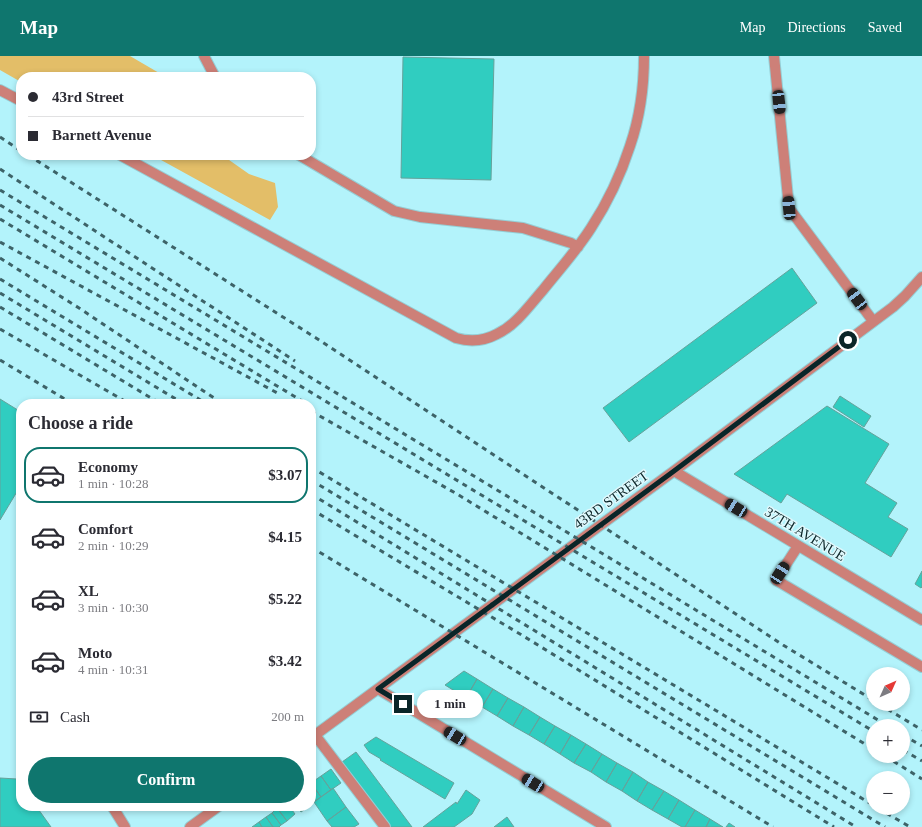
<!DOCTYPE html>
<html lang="en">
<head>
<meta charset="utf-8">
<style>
	:root { --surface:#fff; --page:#f2f2f3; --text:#2b2b33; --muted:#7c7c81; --line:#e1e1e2; --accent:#0f766e }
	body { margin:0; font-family:Georgia,serif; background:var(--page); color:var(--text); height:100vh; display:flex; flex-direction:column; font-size:15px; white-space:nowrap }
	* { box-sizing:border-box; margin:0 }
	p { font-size:13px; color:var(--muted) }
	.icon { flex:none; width:22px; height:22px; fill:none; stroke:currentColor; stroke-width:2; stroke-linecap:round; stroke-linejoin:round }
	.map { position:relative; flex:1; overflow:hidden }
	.sheet { position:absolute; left:16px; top:343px; width:300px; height:412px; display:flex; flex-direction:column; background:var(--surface); border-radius:16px; box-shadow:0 2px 6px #0003 }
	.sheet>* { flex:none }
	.top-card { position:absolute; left:16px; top:16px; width:300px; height:88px; border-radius:16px; box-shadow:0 2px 6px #0003; display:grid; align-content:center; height:88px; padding:0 12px; background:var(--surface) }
	.needle { width:26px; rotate:45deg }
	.controls { position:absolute; left:866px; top:611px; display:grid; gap:8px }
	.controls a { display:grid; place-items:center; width:44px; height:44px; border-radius:50%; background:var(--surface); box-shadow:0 2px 6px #0003; font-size:20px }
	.end { position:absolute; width:18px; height:18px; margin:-9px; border:5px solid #0a2528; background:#fff; box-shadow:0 0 0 2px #fff }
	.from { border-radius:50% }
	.bubble { position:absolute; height:28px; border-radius:14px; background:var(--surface); box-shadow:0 2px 6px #0003; font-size:13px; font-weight:800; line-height:28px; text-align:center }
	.car { position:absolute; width:12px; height:24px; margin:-12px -6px; border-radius:5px; box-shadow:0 0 3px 1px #0007; background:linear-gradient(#222 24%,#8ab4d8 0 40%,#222 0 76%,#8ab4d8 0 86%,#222 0) }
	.top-card b { display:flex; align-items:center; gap:14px; height:38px; font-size:15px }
	.top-card b+b { border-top:1px solid var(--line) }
	.top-card i { width:10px; height:10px; background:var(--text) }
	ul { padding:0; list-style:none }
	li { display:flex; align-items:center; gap:12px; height:56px; margin:0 8px 6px; padding:0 4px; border:2px solid transparent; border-radius:16px }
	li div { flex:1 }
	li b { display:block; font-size:15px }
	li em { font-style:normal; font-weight:800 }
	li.current { border-color:var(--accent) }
	li>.icon { width:36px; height:36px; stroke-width:1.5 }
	h2 { padding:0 12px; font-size:18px; line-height:48px }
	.pay { display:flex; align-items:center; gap:10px; height:44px; padding:0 12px; font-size:15px }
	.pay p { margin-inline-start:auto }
	.primary-button { display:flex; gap:8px; margin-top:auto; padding:8px 12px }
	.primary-button a { flex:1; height:46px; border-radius:24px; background:var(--accent); color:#fff; font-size:16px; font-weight:800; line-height:46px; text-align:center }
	header { display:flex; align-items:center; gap:24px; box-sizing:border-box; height:56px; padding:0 20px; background:var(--accent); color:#fff }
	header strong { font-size:19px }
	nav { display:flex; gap:22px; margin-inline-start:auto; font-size:14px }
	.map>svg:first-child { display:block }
	.green { fill:#e3be68 }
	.building { fill:#30cdc0; stroke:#65a29b }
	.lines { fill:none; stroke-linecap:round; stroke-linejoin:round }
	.lane-casing { stroke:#95ced5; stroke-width:12 }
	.street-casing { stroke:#95ced5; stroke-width:12 }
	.lane { stroke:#cd8078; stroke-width:10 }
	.street { stroke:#cd8078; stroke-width:10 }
	.rail { stroke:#3d6368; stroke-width:3; stroke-dasharray:5 5; stroke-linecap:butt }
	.route { stroke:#0a2528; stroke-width:5 }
	.labels { text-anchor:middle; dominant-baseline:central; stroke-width:3; stroke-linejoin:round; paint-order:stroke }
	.street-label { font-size:14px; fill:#0a2528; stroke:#e0f8fc }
</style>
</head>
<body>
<header>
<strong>Map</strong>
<nav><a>Map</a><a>Directions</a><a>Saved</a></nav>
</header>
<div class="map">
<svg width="922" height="771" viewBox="0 0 922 771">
	<rect width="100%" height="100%" fill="#b3f3fb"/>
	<path class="green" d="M0,0H130L166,21H21V26L0,14Z
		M152,99H222L249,118L275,127L278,151L270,164Z"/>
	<path class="building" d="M403,1L494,3L491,124L401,122Z
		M792,212L817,247L629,386L603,352Z
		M840,340L871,360L864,371L833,351Z
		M0,343L21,356V429L0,464Z
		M827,350L889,388L865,427L897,447L888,461L908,473L891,501L787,438L781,447L734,418Z
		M922,515V531L921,532L915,528Z
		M464,615L477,623L466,642L445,629Z
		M477,623L493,633L482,651L466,642Z
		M493,633L508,642L497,660L482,651Z
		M508,642L524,651L513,670L497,660Z
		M524,651L540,661L529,679L513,670Z
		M540,661L555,670L544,688L529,679Z
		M555,670L571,679L560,698L544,688Z
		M571,679L586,688L574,707L560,698Z
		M376,681L454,727L445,743L380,704L381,703L369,696L364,689Z
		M586,688L602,698L591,716L574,707Z
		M356,696L412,771H390L342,706Z
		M602,698L617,707L606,726L591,716Z
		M617,707L633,716L622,735L606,726Z
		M331,713L341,727L331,734L321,720Z
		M633,716L648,726L637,745L622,735Z
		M321,720L331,734L321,741L311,727Z
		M0,722L17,723L21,728V750H36L51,771H0Z
		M648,726L664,735L652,754L637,745Z
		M311,727L321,741L314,746L311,743Z
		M333,732L346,751L327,765L314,746Z
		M466,734L480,744L472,758L454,771H423L456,746L457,748Z
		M664,735L679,744L668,763L652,754Z
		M679,744L695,754L685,771H682L668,763Z
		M280,750H289L295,758L287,765L277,752Z
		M297,750H307L308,751L301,756Z
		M346,751L359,768L354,771H332L327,765Z
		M277,752L287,765L281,769L272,757Z
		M695,754L710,763L706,771H685Z
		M272,757L281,769L279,771H273L266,761Z
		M266,761L273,771H262L259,766Z
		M507,761L514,771H494Z
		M710,763L723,771H706Z
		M259,766L262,771H252Z
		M729,767L735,771H726Z"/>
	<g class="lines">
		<g class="lane-casing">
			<path id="lane" d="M204,0L215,21
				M774,0L789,152L873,265
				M0,34L21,45
				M120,99L456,282C470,286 484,285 497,278C516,269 529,250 543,234C559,214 577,194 591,172C608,146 621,118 630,90C640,61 644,30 644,0
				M299,99L394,155L420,161L523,172L571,187L578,191
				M798,490L776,524L922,611
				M315,679L385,771
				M112,750L125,771"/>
		</g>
		<g class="street-casing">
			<path id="street" d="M674,415L922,564
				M378,633L606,771
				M311,682L674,415L893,251L905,240L922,221
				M190,771L219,750"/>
		</g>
		<use href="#lane" class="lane"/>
		<use href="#street" class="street"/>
		<path class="rail" d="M0,81L21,95
			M28,99L316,282L783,589L873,644
			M0,113L295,305
			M0,134L888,670
			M0,149L873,675
			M0,163L307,348
			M0,186L281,339
			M0,202L79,252L223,348
			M0,223L207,348
			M0,237L184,348
			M0,251L161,348
			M0,273L130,348
			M0,304L73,348
			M311,355L457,438L873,693
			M311,411L873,749
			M311,424L885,771
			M311,438L856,771
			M311,453L520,578L834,771
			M311,491L773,771
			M879,648L922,674
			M903,679L922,690
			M903,694L922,705
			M885,700L922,723
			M878,752L910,771"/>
	</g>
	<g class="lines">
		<path class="route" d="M403,648L378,633L674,415L848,284"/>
	</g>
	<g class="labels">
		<g class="street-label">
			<text transform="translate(611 444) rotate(-36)">43RD STREET</text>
			<text transform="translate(805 478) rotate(31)">37TH AVENUE</text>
		</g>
	</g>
</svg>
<div class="controls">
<a><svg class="needle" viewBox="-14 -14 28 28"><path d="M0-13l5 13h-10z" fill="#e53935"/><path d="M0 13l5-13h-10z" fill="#7c7c81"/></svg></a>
<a>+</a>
<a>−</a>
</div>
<i class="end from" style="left:848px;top:284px"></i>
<i class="end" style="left:403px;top:648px"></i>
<div class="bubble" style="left:417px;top:634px;width:66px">1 min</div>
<i class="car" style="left:779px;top:46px;rotate:174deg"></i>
<i class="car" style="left:789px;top:152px;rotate:355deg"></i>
<i class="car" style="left:857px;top:243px;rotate:323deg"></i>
<i class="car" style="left:736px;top:452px;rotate:301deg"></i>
<i class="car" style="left:780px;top:517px;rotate:33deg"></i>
<i class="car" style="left:455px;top:680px;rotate:301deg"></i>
<i class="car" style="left:533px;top:727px;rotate:301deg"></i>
<div class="top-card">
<b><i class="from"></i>43rd Street</b>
<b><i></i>Barnett Avenue</b>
</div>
<section class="sheet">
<h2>Choose a ride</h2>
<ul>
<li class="current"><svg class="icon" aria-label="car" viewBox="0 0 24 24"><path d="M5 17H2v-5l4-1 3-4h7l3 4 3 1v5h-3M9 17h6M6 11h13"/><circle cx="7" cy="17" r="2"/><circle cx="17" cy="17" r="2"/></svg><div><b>Economy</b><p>1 min · 10:28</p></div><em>$3.07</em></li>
<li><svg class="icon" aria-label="car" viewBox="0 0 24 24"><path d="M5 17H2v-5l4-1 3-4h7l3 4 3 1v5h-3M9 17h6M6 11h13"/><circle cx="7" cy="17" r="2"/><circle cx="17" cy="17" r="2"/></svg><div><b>Comfort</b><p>2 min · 10:29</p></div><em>$4.15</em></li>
<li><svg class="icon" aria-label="car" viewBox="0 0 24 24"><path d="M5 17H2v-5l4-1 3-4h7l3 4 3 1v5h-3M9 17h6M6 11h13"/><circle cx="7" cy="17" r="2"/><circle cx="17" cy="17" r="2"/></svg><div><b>XL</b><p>3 min · 10:30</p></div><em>$5.22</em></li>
<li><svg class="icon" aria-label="car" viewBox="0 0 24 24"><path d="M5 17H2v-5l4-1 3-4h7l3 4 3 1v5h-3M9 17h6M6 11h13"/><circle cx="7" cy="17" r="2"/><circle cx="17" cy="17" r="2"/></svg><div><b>Moto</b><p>4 min · 10:31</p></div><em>$3.42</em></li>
</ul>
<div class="pay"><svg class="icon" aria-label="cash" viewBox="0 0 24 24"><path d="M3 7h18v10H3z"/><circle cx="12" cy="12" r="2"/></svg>Cash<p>200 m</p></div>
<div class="primary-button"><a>Confirm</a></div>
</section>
</div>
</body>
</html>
